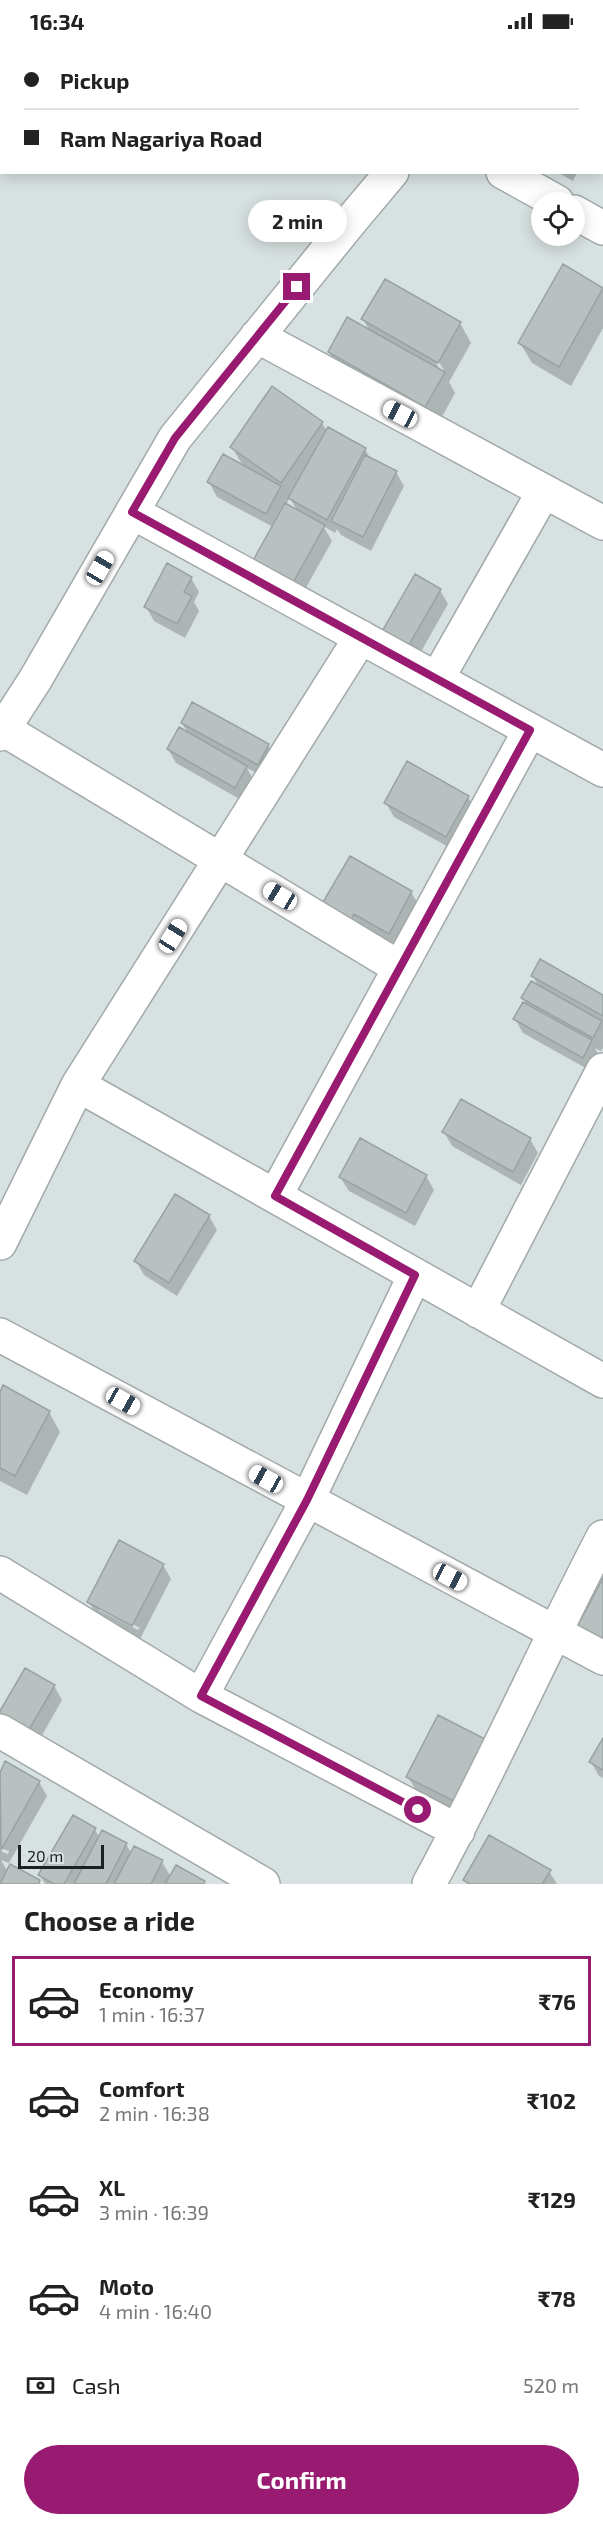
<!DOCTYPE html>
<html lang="en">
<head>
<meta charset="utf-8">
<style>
	:root { --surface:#fff; --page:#f2f2f2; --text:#222; --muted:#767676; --line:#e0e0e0; --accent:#991a71 }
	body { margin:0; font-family:"Exo 2",sans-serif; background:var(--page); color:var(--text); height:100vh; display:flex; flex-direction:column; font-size:22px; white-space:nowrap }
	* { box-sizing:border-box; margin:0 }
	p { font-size:20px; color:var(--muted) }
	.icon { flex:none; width:33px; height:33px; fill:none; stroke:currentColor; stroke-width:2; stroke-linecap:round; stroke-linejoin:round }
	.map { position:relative; height:1842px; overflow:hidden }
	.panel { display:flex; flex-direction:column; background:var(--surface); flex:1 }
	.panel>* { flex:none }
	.hud { position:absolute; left:0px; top:0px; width:603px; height:132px; box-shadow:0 3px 15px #0003; display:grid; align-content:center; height:132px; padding:0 24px; background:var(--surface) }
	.tools { position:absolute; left:531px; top:150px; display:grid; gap:12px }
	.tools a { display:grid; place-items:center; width:54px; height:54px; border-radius:50%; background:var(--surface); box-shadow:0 3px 15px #0003; font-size:30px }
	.scale { position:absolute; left:18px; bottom:15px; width:86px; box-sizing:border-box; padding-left:6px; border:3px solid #1d2020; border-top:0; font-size:16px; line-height:21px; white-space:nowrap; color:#1d2020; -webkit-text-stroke:4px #d8e1e1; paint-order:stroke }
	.end { position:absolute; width:27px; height:27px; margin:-14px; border:8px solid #991a71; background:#fff; box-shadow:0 0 0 3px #fff }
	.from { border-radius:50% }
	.bubble { position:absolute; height:42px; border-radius:21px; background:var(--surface); box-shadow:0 3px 15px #0003; font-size:20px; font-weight:700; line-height:42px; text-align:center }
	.car { position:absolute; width:18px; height:36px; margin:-18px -9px; border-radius:8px; box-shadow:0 0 4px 2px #0007; background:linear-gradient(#fff 24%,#345 0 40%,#fff 0 76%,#345 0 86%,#fff 0) }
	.hud b { display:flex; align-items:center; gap:21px; height:57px; font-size:22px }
	.hud b+b { border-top:2px solid var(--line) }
	.hud i { width:15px; height:15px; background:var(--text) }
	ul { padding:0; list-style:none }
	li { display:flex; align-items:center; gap:18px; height:90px; margin:0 12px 9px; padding:0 12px; border:3px solid transparent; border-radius:0px }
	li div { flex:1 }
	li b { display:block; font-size:22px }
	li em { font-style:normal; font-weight:700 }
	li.current { border-color:var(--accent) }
	li>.icon { width:54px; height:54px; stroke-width:1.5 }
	h2 { padding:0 24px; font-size:27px; line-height:72px }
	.pay { display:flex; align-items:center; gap:15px; height:66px; padding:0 24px; font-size:22px }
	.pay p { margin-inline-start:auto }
	.primary-button { display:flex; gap:12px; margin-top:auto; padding:12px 24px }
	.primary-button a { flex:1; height:69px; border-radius:36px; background:var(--accent); color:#fff; font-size:24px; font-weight:700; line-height:69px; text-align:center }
	.status { display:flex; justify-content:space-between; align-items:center; height:42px; padding:0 30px; background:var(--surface); direction:ltr }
	.status svg { height:16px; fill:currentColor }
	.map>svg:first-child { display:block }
	.shadow { fill:#0003; fill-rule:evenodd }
	.building { fill:#b8c0c0; stroke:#99a2a2; stroke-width:1.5 }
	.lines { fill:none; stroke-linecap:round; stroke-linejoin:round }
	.minor-casing { stroke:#a1a9a9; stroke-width:36 }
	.minor { stroke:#fff; stroke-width:33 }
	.route { stroke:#991a71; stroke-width:8 }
</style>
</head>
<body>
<div class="status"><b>16:34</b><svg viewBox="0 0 49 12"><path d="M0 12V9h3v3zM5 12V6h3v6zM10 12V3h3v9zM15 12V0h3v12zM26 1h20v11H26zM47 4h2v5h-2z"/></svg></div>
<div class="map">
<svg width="603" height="1842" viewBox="0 0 603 1842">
	<rect width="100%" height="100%" fill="#d8e1e1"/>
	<path class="shadow" d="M557,130H577L573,139Z
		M603,246V286L571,344L532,321L520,301Z
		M363,277L460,281L471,301L449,340L455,351L437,384L341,330L329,310L370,290ZM435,313L445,330H441L433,315Z
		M322,381L327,389L365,407L371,418L396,430L404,444L371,509L341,493L337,487L335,491L323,484L332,499L298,560L273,485L217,455L209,440L243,424L232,405ZM289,457L291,458L298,470L286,463Z
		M416,534L440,548L448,562L414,622L390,607Z
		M191,536L199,550L194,560L199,569L185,596L154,579L146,565Z
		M182,681L268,703L276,717L266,736L247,726L254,739L243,759L176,721L168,707L189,693Z
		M468,755L476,769L454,808L394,775L386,761Z
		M411,850L423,870L400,911L321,867Z
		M533,934L603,954V1006L601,1009L595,1006L599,1014L591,1029L523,991L515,977L527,963L523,956L539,946Z
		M444,1090L530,1097L538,1111L521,1143L452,1104Z
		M426,1134L434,1148L415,1184L349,1149L340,1135Z
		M209,1174L217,1188L177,1254L144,1233L136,1219Z
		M0,1353L49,1370L60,1390L27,1453L0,1439Z
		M163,1523L171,1537L140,1597L97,1574L89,1560ZM99,1565L140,1586L138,1588L99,1568Z
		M54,1644L62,1658L36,1704L0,1672Z
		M439,1675L469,1781L420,1755L408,1735Z
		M603,1699V1736L599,1734L591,1720Z
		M6,1721L39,1740L47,1754L9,1821L1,1818L8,1830L39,1839L41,1842H0V1809L8,1812L9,1809L0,1806V1735Z
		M73,1775L95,1788L100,1796L126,1802L131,1811L162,1820L171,1835L204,1840L205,1842H45L40,1833Z
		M549,1829L557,1842H467L465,1838Z"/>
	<path class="building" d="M563,222L603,246L559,325L518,301Z
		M385,237L461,280L438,321L361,277Z
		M347,275L445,330L425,365L328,310Z
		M272,344L323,380L281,441L230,405Z
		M328,385L366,406L327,478L288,456Z
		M223,412L281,444L266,472L207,440Z
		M365,413L397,429L363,495L331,479Z
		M285,461L325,483L290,546L250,524Z
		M167,521L192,535L184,550L192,554L177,582L144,565Z
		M415,532L441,547L406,608L380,593Z
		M192,660L269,702L258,723L181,681Z
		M179,685L247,724L235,746L167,707Z
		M407,719L469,754L446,795L384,761Z
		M350,814L412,849L389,892L354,872L348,883L319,867Z
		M540,917L603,953V974L531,934Z
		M531,939L602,979L593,996L521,956Z
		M523,960L592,998L583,1016L513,977Z
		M461,1057L531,1096L513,1130L442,1090Z
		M360,1096L427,1133L406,1171L339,1135Z
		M175,1152L210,1173L169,1241L134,1219Z
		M3,1343L50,1369L15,1434L0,1426V1350Z
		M119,1498L164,1522L132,1584L87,1560Z
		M603,1536V1607L574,1591Z
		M25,1626L55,1643L27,1691L0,1675V1669Z
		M438,1673L489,1699L458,1761L406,1735Z
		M603,1696V1728L589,1720Z
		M5,1719L40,1739L1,1808L0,1731Z
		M73,1773L96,1786L64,1842H54L38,1833Z
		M102,1788L127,1801L106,1842H74Z
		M489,1793L551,1828L542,1842H470L463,1838Z
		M134,1804L163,1818L151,1842H114Z
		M10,1822L40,1838L38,1842H0Z
		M176,1823L205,1839L204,1842H165Z"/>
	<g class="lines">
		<g class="minor-casing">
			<path id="minor" d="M479,2L480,0
				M503,130L557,160
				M574,170L603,186
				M257,294L603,481
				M132,470L603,728
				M361,595L78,1043L603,1339
				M437,637L544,449
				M3,687L400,926
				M0,692L35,638L175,396L350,180L392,130
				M275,1154L530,688
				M0,1201L78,1043
				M478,1269L603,1028
				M0,1293L603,1616
				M0,1531L201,1654L458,1789
				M201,1654L307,1459L415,1233
				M0,1689L263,1842
				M429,1842C491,1728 543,1610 603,1495"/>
		</g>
		<use href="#minor" class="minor"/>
	</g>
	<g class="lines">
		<path class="route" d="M297,245L175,396L132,470L530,688L275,1154L415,1233L307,1458L201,1654L418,1768"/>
	</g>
</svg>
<div class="tools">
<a><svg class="icon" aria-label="locate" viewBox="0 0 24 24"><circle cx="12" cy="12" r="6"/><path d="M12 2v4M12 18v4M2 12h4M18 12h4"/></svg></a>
</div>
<div class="scale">20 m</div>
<i class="end from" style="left:418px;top:1768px"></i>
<i class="end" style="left:297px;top:245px"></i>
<div class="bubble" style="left:248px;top:158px;width:99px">2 min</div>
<i class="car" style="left:400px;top:372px;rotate:298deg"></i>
<i class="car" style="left:100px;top:526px;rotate:30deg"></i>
<i class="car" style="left:280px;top:854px;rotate:301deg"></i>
<i class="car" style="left:173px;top:894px;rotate:32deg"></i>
<i class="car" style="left:123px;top:1359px;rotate:119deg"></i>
<i class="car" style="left:266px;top:1437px;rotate:299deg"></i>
<i class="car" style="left:450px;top:1535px;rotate:118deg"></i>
<div class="hud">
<b><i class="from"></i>Pickup</b>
<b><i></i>Ram Nagariya Road</b>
</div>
</div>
<section class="panel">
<h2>Choose a ride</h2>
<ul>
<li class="current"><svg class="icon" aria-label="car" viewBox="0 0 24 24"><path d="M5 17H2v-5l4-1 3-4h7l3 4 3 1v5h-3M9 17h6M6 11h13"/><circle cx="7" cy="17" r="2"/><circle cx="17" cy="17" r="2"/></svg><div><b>Economy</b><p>1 min · 16:37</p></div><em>₹76</em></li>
<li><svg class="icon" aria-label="car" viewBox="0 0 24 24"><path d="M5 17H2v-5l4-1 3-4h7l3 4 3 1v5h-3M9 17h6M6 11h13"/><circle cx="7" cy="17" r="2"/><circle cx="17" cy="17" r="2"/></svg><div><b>Comfort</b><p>2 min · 16:38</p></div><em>₹102</em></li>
<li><svg class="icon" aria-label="car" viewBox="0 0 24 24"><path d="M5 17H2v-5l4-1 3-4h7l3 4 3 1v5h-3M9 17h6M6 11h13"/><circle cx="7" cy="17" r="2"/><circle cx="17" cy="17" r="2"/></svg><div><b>XL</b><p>3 min · 16:39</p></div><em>₹129</em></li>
<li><svg class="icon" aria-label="car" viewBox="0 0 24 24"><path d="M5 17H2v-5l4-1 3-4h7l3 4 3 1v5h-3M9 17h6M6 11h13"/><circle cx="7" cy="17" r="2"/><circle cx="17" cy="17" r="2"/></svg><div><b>Moto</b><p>4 min · 16:40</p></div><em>₹78</em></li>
</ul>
<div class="pay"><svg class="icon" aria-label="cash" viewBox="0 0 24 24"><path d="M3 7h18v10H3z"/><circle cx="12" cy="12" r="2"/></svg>Cash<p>520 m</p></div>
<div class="primary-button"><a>Confirm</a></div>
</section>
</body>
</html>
